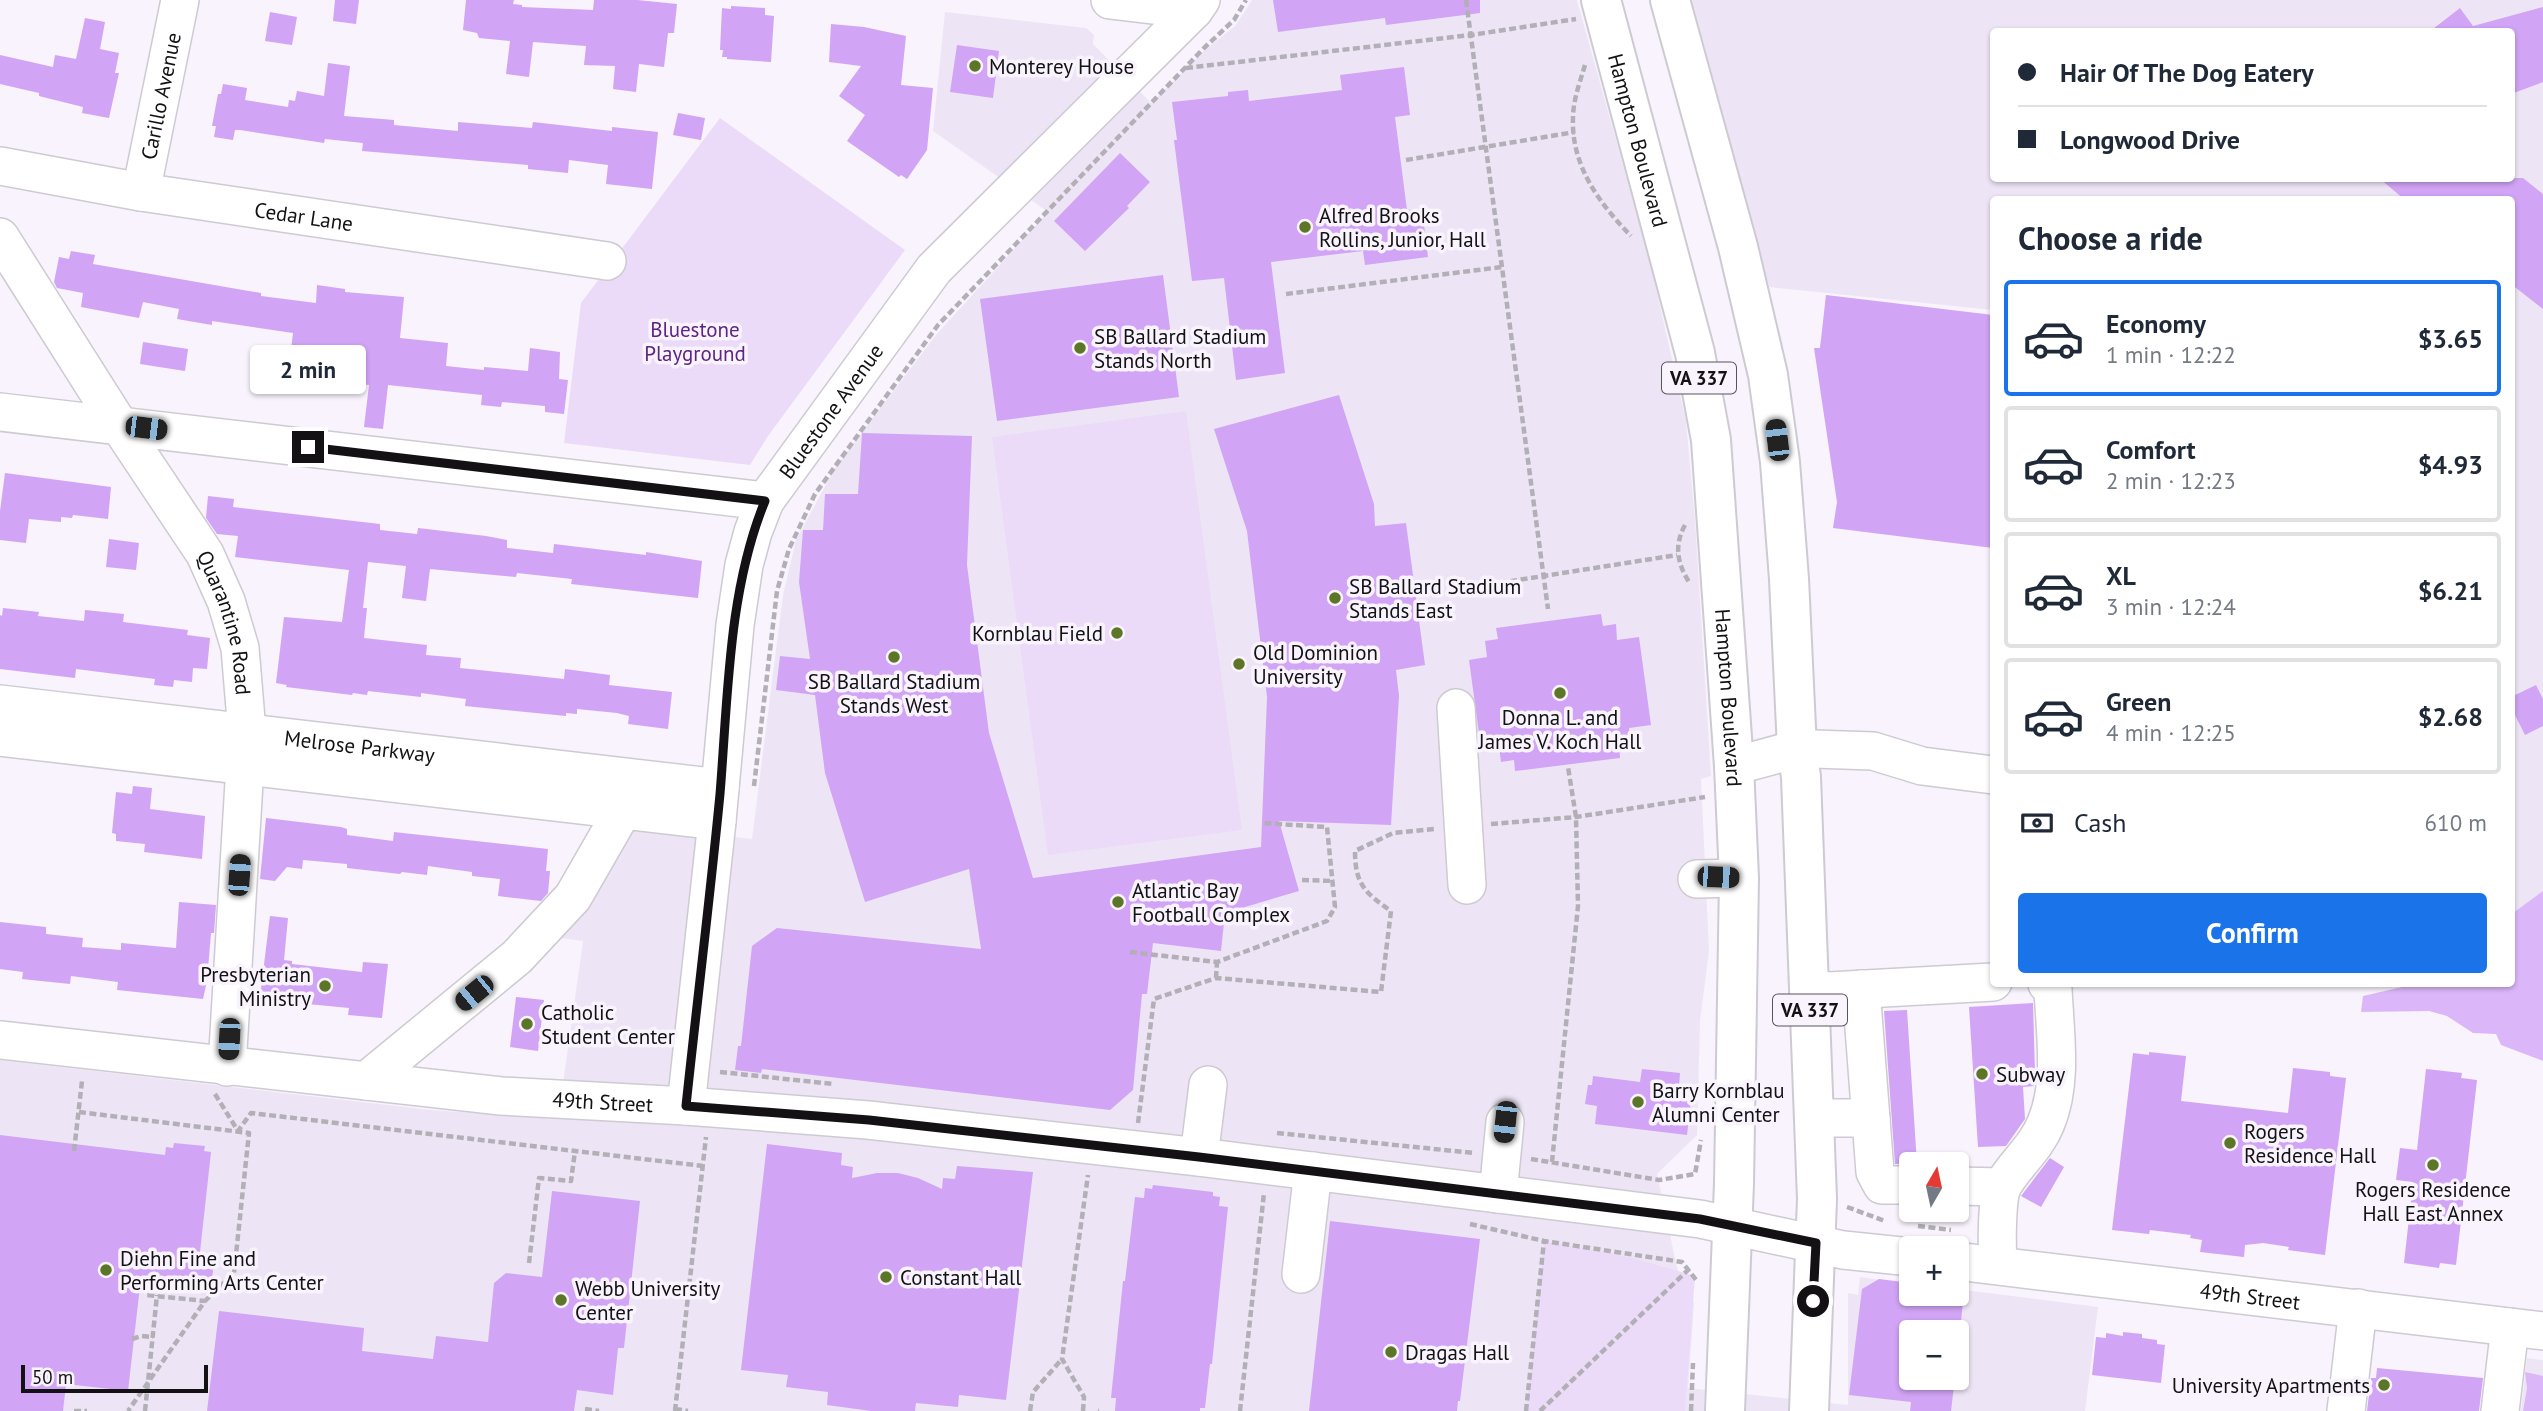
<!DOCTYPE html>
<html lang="en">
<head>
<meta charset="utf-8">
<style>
	:root { --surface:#fff; --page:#f6f6f7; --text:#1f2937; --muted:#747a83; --line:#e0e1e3; --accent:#1a73e8 }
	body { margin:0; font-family:"PT Sans",sans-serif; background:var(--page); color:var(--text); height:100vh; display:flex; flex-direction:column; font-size:26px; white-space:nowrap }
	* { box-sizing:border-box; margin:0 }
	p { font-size:23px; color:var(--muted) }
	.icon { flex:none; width:38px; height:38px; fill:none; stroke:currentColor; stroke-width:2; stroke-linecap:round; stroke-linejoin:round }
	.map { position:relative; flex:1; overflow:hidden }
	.sheet { position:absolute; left:1990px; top:196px; width:525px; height:791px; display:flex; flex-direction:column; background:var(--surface); border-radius:7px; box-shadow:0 2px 5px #0004 }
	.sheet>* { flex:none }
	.guide { position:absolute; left:1990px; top:28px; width:525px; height:154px; border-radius:7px; box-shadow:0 2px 5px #0004; display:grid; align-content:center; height:154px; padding:0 28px; background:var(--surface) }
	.needle { width:46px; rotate:9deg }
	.controls { position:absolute; left:1899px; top:1152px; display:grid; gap:14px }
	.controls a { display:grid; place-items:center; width:70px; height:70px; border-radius:7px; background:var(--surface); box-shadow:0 2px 5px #0004; font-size:35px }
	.scale { position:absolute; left:21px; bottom:18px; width:187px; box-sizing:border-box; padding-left:7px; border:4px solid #131114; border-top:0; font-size:19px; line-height:24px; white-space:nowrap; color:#131114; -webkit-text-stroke:5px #f8f3fc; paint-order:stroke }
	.end { position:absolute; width:32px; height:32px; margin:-16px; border:9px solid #131114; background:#fff; box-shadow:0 0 0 4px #fff }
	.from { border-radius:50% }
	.bubble { position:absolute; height:49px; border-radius:7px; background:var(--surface); box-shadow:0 2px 5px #0004; font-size:23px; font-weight:700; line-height:49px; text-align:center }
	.car { position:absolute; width:21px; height:42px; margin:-21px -10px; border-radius:9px; box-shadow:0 0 5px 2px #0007; background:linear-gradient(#222 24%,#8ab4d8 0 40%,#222 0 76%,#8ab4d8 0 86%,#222 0) }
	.guide b { display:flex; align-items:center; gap:24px; height:66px; font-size:26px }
	.guide b+b { border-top:2px solid var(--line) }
	.guide i { width:18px; height:18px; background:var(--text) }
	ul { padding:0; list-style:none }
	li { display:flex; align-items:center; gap:21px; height:116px; margin:0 14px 10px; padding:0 14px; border:4px solid var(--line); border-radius:7px }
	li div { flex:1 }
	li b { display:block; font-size:26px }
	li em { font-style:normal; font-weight:700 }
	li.active { border-color:var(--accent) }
	li>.icon { width:63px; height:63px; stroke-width:1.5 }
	h2 { padding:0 28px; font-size:32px; line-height:84px }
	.pay { display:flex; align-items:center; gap:18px; height:77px; padding:0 28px; font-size:26px }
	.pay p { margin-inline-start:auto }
	.button { display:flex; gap:14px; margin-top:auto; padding:14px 28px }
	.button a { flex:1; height:80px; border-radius:7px; background:var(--accent); color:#fff; font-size:28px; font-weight:700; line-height:80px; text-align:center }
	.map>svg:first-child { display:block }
	.built { fill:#ede5f5; fill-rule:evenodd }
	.green { fill:#ebdbf9 }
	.water { fill:#dbb7f9 }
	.building { fill:#d1a4f5 }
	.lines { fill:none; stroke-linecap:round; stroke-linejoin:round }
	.minor-casing { stroke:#cecad2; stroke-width:40 }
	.major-casing { stroke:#cecad2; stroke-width:42 }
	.path { stroke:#b3afb6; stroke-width:4.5; stroke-dasharray:7 3.5; stroke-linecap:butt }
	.minor { stroke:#fff; stroke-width:37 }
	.major { stroke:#fff; stroke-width:38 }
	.route { stroke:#131114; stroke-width:9 }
	.poi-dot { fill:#5d7527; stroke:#f8f3fc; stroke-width:2.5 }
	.labels { text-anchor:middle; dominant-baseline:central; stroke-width:7; stroke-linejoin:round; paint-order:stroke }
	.shield { fill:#f8f3fc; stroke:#58555a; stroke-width:2 }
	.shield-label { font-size:19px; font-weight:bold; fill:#131114 }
	.poi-label { font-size:21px; fill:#131114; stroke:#f8f3fc; text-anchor:start }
	.street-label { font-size:21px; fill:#131114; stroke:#f8f3fc }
	.park-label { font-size:21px; fill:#5e2482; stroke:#f8f3fc }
</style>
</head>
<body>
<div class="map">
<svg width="2543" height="1411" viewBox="0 0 2543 1411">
	<rect width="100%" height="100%" fill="#f8f3fc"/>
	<path class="built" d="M1252,0H1577L1650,262L1686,421L1695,520L1711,776L1701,779L1709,951L1700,1021L1697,1135L1657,1174L1677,1268L1694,1303L1688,1388L1848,1405V1293L1858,1295L1860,1277L1911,1284V1293H1956L1957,1289L2098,1307L2085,1411H0V1060L431,1110L558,1119L583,941L553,937L628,825L752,839L783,595L796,540L835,468L936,335L1048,212L933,131L945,12L1086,28L1094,35L1093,44L1151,103L1205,50L1235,26ZM1911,1332H1956V1377H1911Z
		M1692,0H2543V932L2511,925V200H1993V310L1769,287ZM1993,32H2511V178H1993Z
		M2527,1358L2543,1360V1411H2521Z"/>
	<path class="green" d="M720,118L905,250L768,436L750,465L564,443L581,303Z
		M1186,411L1242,830L1048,855L992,437Z
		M1544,1241L1633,1258L1695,1276L1685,1411H1526Z"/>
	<path class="water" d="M2543,891V1061L2501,1045L2496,1034L2473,1033L2447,1016L2429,1011L2361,1012L2363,996L2415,984H2511L2513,913Z
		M2525,1372L2543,1376V1411H2523L2527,1388Z"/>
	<path class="building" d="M335,0H359L356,24L333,21Z
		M466,0H514L513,4L522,5V7L593,10L594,0H637L677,4L674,33H668L664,67L639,64L636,92L613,89L615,66L584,65L586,46L533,42L529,77L506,74L510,41L479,38L477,33L463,30Z
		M1273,0H1480V13L1386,25L1385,18L1278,32Z
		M731,6L765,8V15L774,16L771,62L727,59V57H722L723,50H720L722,8L731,9Z
		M2543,7V82L2511,94V32H2429L2460,8L2473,26Z
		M270,12L297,17L292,45L265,41Z
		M85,18L105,22L100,49L119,53L115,73H119L109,118L82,113L83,107L39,96V93L0,84V55L53,67L55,55L76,59Z
		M831,24L864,27L906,36L901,85L933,88L927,150L907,179L901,175L899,177L847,141L865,115L839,96L861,66L829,62Z
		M957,45L999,51L993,98L950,92Z
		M328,63L350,66L344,116L394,120V125L458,131V122L532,128L533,122L612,131V127L658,132L652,189L606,184L608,165L569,160L568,173L528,169V165L362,151L363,143L325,139L324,143L240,130H235L233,140L214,137L216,126H212L218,94H221L223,84L247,88L245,100L288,107L289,100L295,101L297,91L324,96Z
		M1404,67L1410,115L1395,117L1407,210L1422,209L1428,257L1365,265L1363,251L1271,262L1285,373L1236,380L1224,278L1192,281L1174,140H1177L1172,102L1228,96V92L1248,90L1249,101L1342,90L1340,75Z
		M678,113L705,118L701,140L673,135Z
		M1120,153L1150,182L1127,206L1129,208L1085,251L1054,221Z
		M2379,178H2523L2543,194V309L2511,284V200H2405Z
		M71,251L95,255L93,264L261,293V296L316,303L317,285L345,289V292L404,297L400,338L448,343L446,366L484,370V367L528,371L530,348L560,352L559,379L568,380L564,414L545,412V406L502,402L501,407L481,405L482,395L388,385L383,429L364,427L369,385L331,381L330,388L303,385V380L288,375L293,333L212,321V325L177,319L179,309L143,302L139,318L81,307L83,293L57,288L54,282L59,257L69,259Z
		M1163,275L1179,397L997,421L980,299Z
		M1826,295L1993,315V548L1833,528L1837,502L1814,348H1820Z
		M143,342L188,349L185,371L140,364Z
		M1339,395L1374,504L1375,526L1406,523L1425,665L1396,670L1399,696L1391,825L1279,821L1299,891L1225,913L1221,951L1153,943L1147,994H1142L1133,1090L1110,1110L762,1069L761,1073L735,1070L738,1046H741L752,946L777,928L981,949L969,869L865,902L825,773L815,695L776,690L780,656L810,659L799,582L803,530H823L825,494H858L862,433L972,436L967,565L989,733L1033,878L1261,847L1267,697L1247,531L1214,429Z
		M5,473L111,487L108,519L73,515L72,518L61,517V522L29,519L26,543L0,540V511Z
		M208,496L234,499L233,507L380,524V530L417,534L418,528L486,536L507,540V548L553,553L554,544L646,555V552L702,561L698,598L571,584L572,579L517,573L516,577L430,569L426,601L402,598L406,566L368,562L363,608H367L364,638L427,645L426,655L461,658L460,668L564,679L565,669L610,675L609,685L672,692L668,729L628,724L629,716L617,713L577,709V714L566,713V716L465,706L466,699L421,693V697L368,691L367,695L353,693L352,695L286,687L287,685L276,683L284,617L342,622L349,570L235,557L238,536L217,534L206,518Z
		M109,539L139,543L136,570L106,567Z
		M3,608L39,612L38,616L84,621L85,610L124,614L123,622L188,630L187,635L210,638L207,669L193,668L192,682L174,680L173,687L154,685L155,679L76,669L75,678L0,669V615L2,616Z
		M1601,614L1603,626L1616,624L1617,640L1639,637L1651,725L1629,728L1631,744L1619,746L1620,758L1515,771L1514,760L1501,762L1499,746L1481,748L1469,660L1487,657L1485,641L1498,639L1496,628Z
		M2536,685L2543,699V726L2525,735L2511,707V697Z
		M133,786L152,788L150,809L205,816L202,859L144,852L145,844L116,841V834L112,833L116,792L132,794Z
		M266,818L341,827L347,829V835L393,841L394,832L548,849L546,871H550L548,893L541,901L498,896L500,879L472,876V872L428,866L427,875L402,872L400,874L347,868V864L303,860L302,869L287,867L275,881L260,879Z
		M179,902L216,905L214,933H211L207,981L203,999L117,990L118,982L71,976L70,984L22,979L23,972L0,969V922L46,927V934L83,938L82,947L121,950V943L176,948Z
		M270,916L288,918L284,960L292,961V964L362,972L363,962L388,964L382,1018L348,1015L349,1008L287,1002L286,1008L259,1005Z
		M516,997L544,1000L538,1051L510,1047Z
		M2033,1003L2035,1073L2034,1086L2023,1087L2025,1119L2006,1146L1978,1147L1969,1007Z
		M1907,1010L1917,1164H1895L1884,1011Z
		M2149,1052L2186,1056L2181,1101L2288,1113L2293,1068L2330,1072V1076L2346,1078L2325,1255L2288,1250L2289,1247L2263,1243L2245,1245L2244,1257L2200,1252L2202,1240L2190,1238L2191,1235L2150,1230L2149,1234L2112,1230L2133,1053L2149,1055Z
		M1642,1069L1680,1073L1679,1087H1685L1684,1099L1691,1100L1687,1135L1595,1124L1597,1106L1585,1104L1588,1085H1592L1593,1076L1640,1082Z
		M2426,1069L2462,1073L2461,1078L2477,1080L2456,1265L2440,1263L2439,1268L2404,1263L2413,1182L2396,1180L2400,1148L2417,1150Z
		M0,1135L165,1155L166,1147L173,1148L174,1143L205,1146L204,1151L211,1152L200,1252L202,1256H207L206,1261L214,1263L210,1294L140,1286L128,1391L66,1384L63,1411H0Z
		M767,1144L842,1153L841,1165L853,1167L852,1178L877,1173H898L918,1178L942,1189L943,1178L955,1179L957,1166L1033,1172L1006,1400L959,1395L958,1407L916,1403L915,1411H871L827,1405L828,1392L786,1387L788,1375L741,1370Z
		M2050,1158L2064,1167L2041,1207L2021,1196Z
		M1153,1185L1213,1192V1196L1220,1197L1219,1206L1228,1207L1212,1364H1210L1205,1408H1200V1411H1115L1116,1398H1111L1123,1281H1125L1135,1197L1144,1198L1145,1188L1152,1189Z
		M552,1191L640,1201L624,1348H618L613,1395L577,1390L574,1411H207L219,1311L364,1328L362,1351L433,1359L436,1336L488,1342L494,1283L506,1273L542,1277Z
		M1330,1221L1480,1239L1460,1401H1458L1457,1411H1309Z
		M1879,1279L1911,1283V1293H1956L1963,1301L1960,1332H1911V1377H1955L1951,1411H1910L1911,1402L1849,1395L1862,1289Z
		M2123,1332L2142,1334V1338L2157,1340V1344L2165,1345L2161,1383L2092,1375L2096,1337L2106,1338V1333L2123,1336Z
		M2377,1368L2483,1378L2479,1411H2367L2371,1378H2376Z"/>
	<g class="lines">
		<g class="minor-casing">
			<g id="minor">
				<path d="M1110,0L1194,10"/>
				<path id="s1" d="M0,166L141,192L607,261"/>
				<path id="s2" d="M141,192L180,0"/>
				<path id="s3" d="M0,237L119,425L205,554L226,601L240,648L247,732L227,1067"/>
				<path d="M0,412L765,501"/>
				<path id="s4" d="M0,704L720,788"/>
				<path d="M1456,708L1467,885"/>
				<path d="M0,737L717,821"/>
				<path d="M1734,766L1797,749H1814L1873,751L1922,766L1993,775"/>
				<path d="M1697,879L1739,878"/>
				<path d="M1809,989L1829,991L1993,982"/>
				<path d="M1861,989L1875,1172L1882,1185H1911"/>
				<path id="s5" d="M0,1040L501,1096L686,1106L868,1120L1199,1157L1700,1219L1843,1250L1911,1257"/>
				<path d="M366,1081L517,957L573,897L623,810"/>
				<path id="s6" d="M686,1106L717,821L735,625L744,565L753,532L765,501L934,269L1194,10L1201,0"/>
				<path d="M1814,1118H1871"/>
				<path d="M1199,1157L1208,1085"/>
				<path d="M1956,1186L2002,1187"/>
				<path d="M1498,1194L1505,1122"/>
				<path id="s7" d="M1956,1261L2543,1331"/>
				<path d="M1998,1265C1997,1248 1996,1199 2003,1185C2016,1163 2036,1148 2046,1123C2063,1082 2055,1033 2053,989L2047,984"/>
				<path d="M1301,1274L1313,1171"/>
				<path d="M2346,1411L2358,1308"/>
				<path d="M2500,1411L2510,1327"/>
			</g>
		</g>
		<g class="major-casing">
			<g id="major">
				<path id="s8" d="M1601,0L1695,353L1711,440L1734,766L1739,878L1734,1183L1725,1411"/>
				<path d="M1670,0L1738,247L1768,375L1780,462L1789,579L1797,749L1801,777L1817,1199L1809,1411"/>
			</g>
		</g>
		<path class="path" d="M1466,0L1548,609
			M1585,65C1580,82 1573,100 1573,118C1571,166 1600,204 1631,236
			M1186,68L1471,35L1576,19
			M1406,160L1575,132
			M1286,294L1502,267
			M1685,525C1674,545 1677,563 1689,582
			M1448,591L1677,555
			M754,786L777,591L789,549L815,494L938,325L1204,48L1234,20L1246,0
			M1491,824L1576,817L1705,797
			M1302,880L1334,881
			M1130,952L1217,962L1327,921L1335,907L1327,827L1262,823
			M1216,978L1217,962
			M720,1072L833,1084
			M215,1094L238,1131L251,1113L703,1166
			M79,1112L249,1133L234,1273L205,1301L128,1411
			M1138,1123L1154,999L1216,978L1381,992L1391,911C1365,893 1355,884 1355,851L1393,833L1434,829
			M1277,1133L1474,1153
			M74,1151L82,1081
			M1531,1159L1659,1180L1695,1174L1701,1140
			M1552,1162L1578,906L1576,817L1568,767
			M1847,1207L1885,1221
			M1470,1224L1544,1241L1682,1262L1697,1281
			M1918,1226L1951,1230
			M529,1263L539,1178L571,1181L575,1151
			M144,1286L146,1295L205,1301
			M132,1339L141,1336L153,1337
			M585,1409L599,1411
			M675,1409L688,1411
			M74,1411H87
			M145,1411L157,1295
			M675,1411L706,1137
			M1030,1411L1033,1392L1062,1359
			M1083,1411L1084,1397L1062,1359L1088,1175
			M1098,1411H1099
			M1240,1411L1264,1193
			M1526,1411L1544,1241
			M1540,1411L1689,1269
			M1691,1411L1693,1363"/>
		<use href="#minor" class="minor"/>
		<use href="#major" class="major"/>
	</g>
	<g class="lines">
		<path class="route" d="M308,447L765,501C728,591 728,697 720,794C710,898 697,1002 686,1106L869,1120L1199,1157L1700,1219L1816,1243L1813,1301"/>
	</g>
	<g class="poi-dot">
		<circle cx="975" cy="66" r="7"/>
		<circle cx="1305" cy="227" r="7"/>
		<circle cx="1080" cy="348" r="7"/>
		<circle cx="1335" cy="598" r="7"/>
		<circle cx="1117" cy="633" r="7"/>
		<circle cx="894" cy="657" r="7"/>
		<circle cx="1239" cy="664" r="7"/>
		<circle cx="1560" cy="693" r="7"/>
		<circle cx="1118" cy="902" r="7"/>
		<circle cx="325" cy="986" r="7"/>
		<circle cx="527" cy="1024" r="7"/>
		<circle cx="1982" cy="1074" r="7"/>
		<circle cx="1638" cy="1102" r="7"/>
		<circle cx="2230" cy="1143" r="7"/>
		<circle cx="2433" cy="1165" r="7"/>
		<circle cx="106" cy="1270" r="7"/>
		<circle cx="886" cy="1277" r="7"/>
		<circle cx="561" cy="1300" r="7"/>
		<circle cx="1391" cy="1352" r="7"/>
		<circle cx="2384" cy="1385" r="7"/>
	</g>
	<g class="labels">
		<g class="shield">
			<rect x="1662" y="362.5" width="74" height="31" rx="5"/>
			<rect x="1773" y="994.5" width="74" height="31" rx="5"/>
		</g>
		<g class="shield-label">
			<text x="1699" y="378">VA 337</text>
			<text x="1810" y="1010">VA 337</text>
		</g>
		<g class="poi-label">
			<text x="989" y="66">Monterey House</text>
			<text x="1319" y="215">Alfred Brooks<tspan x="1319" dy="24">Rollins, Junior, Hall</tspan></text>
			<text x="1094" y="336">SB Ballard Stadium<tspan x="1094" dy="24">Stands North</tspan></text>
			<text x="1349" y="586">SB Ballard Stadium<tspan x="1349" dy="24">Stands East</tspan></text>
			<text x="1103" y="633" text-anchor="end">Kornblau Field</text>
			<text x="1253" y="652">Old Dominion<tspan x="1253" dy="24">University</tspan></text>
			<text x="894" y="681" text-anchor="middle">SB Ballard Stadium<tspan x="894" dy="24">Stands West</tspan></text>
			<text x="1560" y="717" text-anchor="middle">Donna L. and<tspan x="1560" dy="24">James V. Koch Hall</tspan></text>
			<text x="1132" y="890">Atlantic Bay<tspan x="1132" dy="24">Football Complex</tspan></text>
			<text x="311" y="974" text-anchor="end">Presbyterian<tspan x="311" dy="24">Ministry</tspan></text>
			<text x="541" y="1012">Catholic<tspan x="541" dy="24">Student Center</tspan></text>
			<text x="1996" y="1074">Subway</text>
			<text x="1652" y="1090">Barry Kornblau<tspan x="1652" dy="24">Alumni Center</tspan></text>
			<text x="2244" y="1131">Rogers<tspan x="2244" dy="24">Residence Hall</tspan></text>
			<text x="2433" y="1189" text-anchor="middle">Rogers Residence<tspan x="2433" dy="24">Hall East Annex</tspan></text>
			<text x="120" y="1258">Diehn Fine and<tspan x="120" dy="24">Performing Arts Center</tspan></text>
			<text x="900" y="1277">Constant Hall</text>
			<text x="575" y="1288">Webb University<tspan x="575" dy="24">Center</tspan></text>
			<text x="1405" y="1352">Dragas Hall</text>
			<text x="2370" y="1385" text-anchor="end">University Apartments</text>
		</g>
		<g class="street-label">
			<text stroke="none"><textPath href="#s2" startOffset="98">Carillo Avenue</textPath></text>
			<text stroke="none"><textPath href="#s8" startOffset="145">Hampton Boulevard</textPath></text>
			<text stroke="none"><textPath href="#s1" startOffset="308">Cedar Lane</textPath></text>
			<text stroke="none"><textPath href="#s6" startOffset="723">Bluestone Avenue</textPath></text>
			<text stroke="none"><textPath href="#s3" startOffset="450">Quarantine Road</textPath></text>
			<text stroke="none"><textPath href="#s8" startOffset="712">Hampton Boulevard</textPath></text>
			<text stroke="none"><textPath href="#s4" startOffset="362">Melrose Parkway</textPath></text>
			<text stroke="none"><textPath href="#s5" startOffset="606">49th Street</textPath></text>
			<text stroke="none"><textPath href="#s7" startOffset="296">49th Street</textPath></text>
		</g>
		<g class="park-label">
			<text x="695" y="329">Bluestone<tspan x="695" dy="24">Playground</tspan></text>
		</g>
	</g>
</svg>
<div class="controls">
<a><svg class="needle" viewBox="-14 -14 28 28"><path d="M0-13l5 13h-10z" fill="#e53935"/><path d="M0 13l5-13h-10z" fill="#747a83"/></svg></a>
<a>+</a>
<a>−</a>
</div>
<div class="scale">50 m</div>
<i class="end from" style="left:1813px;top:1301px"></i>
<i class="end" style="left:308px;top:447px"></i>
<div class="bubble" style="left:250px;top:345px;width:116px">2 min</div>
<i class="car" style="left:146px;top:428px;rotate:97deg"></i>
<i class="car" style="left:1777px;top:440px;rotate:353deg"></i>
<i class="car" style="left:239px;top:875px;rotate:4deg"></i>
<i class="car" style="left:1718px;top:877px;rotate:92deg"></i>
<i class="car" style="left:474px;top:993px;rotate:231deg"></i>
<i class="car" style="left:229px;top:1039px;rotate:183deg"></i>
<i class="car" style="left:1505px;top:1122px;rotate:186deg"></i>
<div class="guide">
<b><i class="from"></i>Hair Of The Dog Eatery</b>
<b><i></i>Longwood Drive</b>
</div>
<section class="sheet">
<h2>Choose a ride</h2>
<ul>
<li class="active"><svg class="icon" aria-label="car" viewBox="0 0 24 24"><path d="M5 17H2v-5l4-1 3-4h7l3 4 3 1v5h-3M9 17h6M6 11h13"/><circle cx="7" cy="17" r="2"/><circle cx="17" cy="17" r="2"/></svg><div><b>Economy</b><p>1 min · 12:22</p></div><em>$3.65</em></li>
<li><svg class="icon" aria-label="car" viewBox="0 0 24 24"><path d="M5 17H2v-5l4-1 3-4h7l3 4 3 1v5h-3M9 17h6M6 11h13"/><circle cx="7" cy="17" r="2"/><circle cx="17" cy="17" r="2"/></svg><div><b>Comfort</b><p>2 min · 12:23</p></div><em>$4.93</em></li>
<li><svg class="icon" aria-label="car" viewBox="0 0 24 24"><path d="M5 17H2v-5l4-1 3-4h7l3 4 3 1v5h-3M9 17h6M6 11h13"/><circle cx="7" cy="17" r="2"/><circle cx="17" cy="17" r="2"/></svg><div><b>XL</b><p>3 min · 12:24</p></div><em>$6.21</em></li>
<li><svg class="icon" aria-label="car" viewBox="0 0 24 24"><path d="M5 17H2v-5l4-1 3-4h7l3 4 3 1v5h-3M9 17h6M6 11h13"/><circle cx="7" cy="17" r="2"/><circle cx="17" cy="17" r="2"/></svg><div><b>Green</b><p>4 min · 12:25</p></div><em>$2.68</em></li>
</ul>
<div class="pay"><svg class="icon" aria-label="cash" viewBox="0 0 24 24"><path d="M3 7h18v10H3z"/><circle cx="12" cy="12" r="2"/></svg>Cash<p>610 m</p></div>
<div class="button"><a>Confirm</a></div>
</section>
</div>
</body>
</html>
